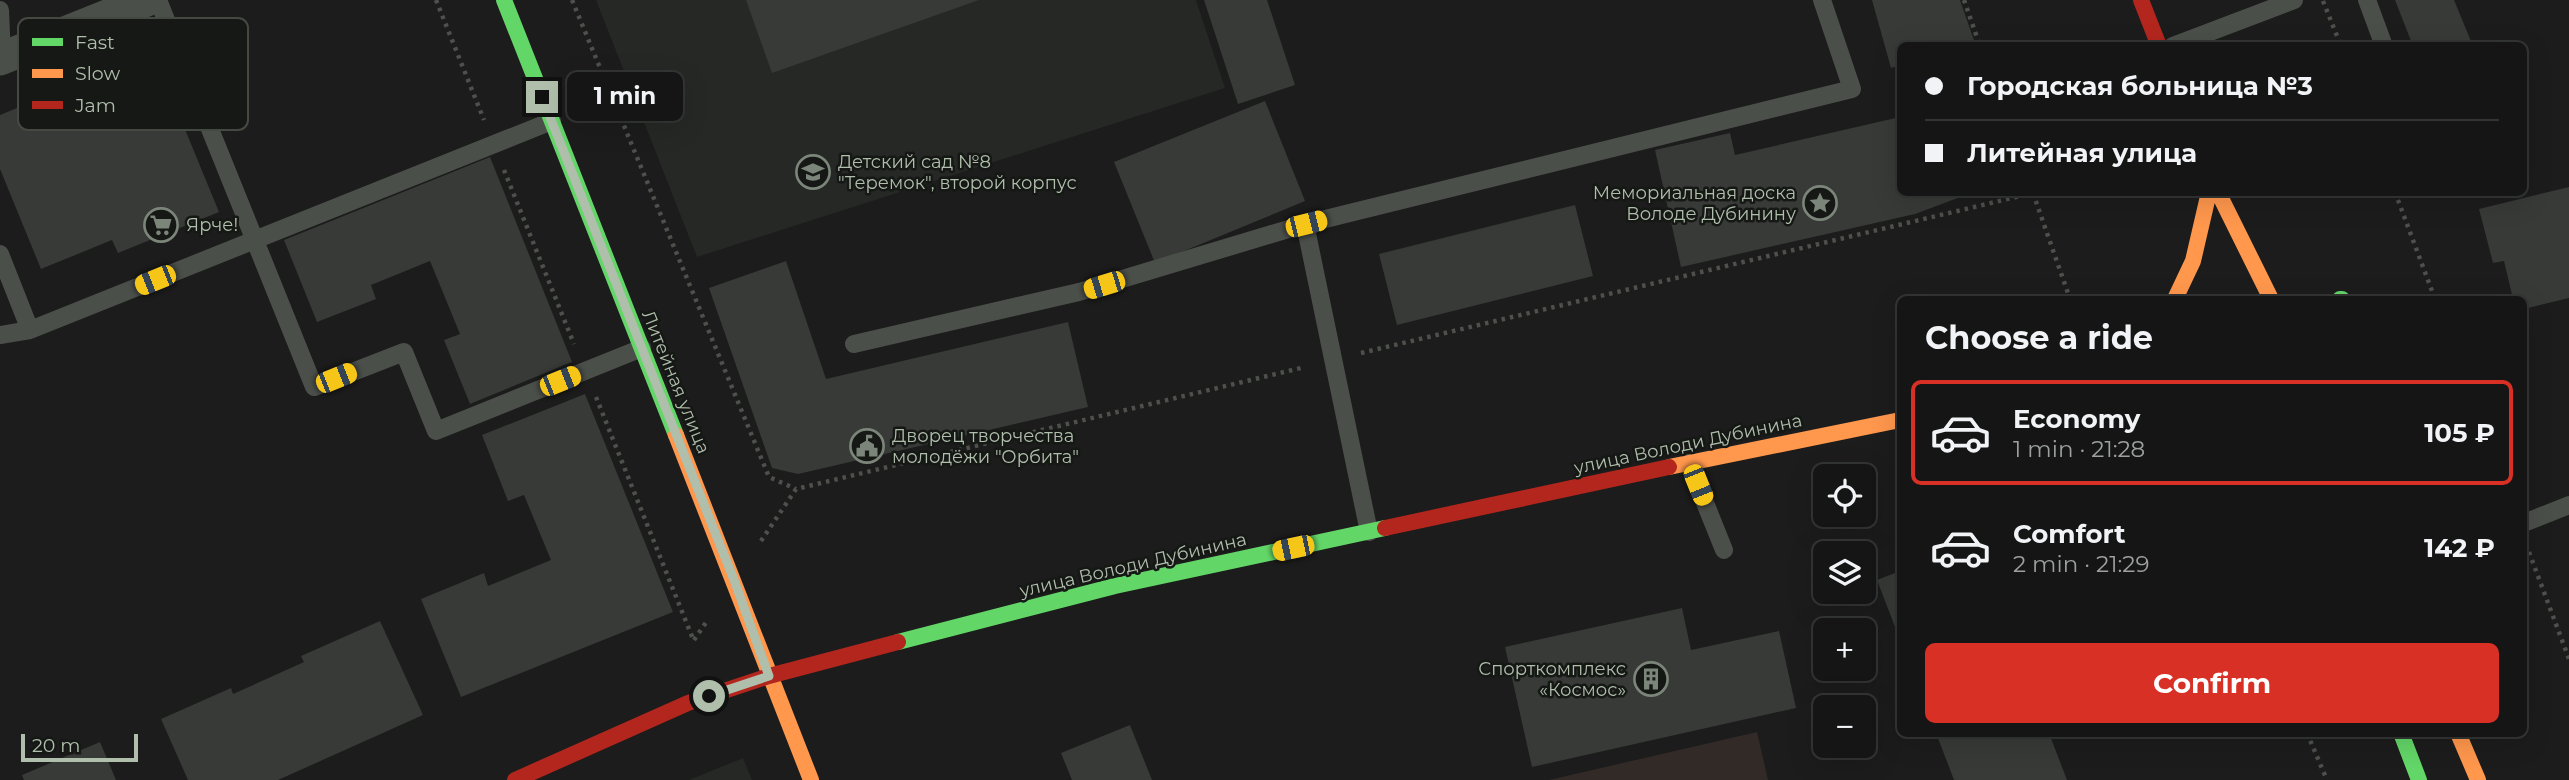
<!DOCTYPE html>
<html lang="en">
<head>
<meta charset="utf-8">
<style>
	:root { --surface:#141514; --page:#1d1e1d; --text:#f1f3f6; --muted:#9d9fa0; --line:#333434; --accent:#d93025 }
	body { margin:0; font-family:Montserrat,sans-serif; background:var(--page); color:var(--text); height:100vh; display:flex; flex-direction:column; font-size:26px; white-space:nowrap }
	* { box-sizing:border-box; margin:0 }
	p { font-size:23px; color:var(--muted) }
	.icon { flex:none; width:38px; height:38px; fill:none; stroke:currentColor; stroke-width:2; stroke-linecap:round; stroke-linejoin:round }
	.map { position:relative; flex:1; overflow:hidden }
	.sheet { position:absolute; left:1897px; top:296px; width:630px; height:441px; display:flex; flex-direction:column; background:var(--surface); border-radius:10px; box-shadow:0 7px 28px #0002,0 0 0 2px var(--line) }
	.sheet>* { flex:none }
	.banner { position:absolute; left:1897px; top:42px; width:630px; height:154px; border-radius:10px; box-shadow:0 7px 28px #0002,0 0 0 2px var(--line); display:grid; align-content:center; height:154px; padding:0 28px; background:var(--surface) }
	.fabs { position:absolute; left:1813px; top:464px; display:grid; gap:14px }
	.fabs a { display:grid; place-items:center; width:63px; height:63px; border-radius:10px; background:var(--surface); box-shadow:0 7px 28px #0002,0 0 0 2px var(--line); font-size:35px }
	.scale { position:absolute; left:21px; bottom:18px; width:117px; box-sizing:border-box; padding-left:7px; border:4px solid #b0beac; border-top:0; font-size:19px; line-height:24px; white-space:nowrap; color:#b0beac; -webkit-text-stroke:5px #151815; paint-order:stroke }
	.end { position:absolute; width:32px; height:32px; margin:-16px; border:9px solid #b0beac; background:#111; box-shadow:0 0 0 4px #111 }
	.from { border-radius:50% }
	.bubble { position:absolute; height:49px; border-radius:10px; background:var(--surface); box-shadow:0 7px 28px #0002,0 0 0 2px var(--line); font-size:23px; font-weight:700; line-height:49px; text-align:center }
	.car { position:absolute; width:21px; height:42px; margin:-21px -10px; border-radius:9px; box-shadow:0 0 5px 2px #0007; background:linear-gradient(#f5c518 24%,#345 0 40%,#f5c518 0 76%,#345 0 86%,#f5c518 0) }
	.banner b { display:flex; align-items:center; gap:24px; height:66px; font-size:26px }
	.banner b+b { border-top:2px solid var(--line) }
	.banner i { width:18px; height:18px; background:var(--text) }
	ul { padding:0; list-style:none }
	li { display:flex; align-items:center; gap:21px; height:105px; margin:0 14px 10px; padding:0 14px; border:4px solid transparent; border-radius:10px }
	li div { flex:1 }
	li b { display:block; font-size:26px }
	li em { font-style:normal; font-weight:700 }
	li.selected { border-color:var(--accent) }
	li>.icon { width:63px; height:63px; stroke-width:1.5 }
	h2 { padding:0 28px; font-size:32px; line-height:84px }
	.action { display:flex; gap:14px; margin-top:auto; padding:14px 28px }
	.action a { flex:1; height:80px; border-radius:10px; background:var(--accent); color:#fff; font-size:28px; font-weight:700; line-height:80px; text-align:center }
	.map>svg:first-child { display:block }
	.built { fill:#252825 }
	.green { fill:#322a27 }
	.building { fill:#373a37 }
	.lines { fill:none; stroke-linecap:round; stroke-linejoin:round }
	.path { stroke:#4d504b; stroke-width:4.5; stroke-dasharray:3.5 5; stroke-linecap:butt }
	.lane { stroke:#4b4f4a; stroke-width:18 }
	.street { stroke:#4b4f4a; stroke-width:33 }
	.fast { stroke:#63d668; stroke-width:16 }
	.slow { stroke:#ff974d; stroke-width:16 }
	.jam { stroke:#b3261e; stroke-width:16 }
	.route { stroke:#b0beac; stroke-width:9 }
	.labels { text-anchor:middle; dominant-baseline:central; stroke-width:5; stroke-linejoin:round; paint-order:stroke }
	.poi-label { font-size:18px; fill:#b0beac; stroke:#151815; text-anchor:start }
	.street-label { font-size:18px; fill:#b0beac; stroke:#151815 }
	.key { fill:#151815; stroke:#444a42; stroke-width:2 }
	.key-label { font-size:19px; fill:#b0beac }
</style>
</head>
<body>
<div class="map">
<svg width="2569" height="780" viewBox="0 0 2569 780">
	<rect width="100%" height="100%" fill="#1b1c1b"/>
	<path class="built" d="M596,0H1196L1225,88L697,257Z
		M743,758L752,780H689Z"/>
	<path class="green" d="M1757,732L1768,780H1549Z"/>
	<path class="building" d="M746,0H979L772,73Z
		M1204,0H1267L1295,85L1238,104Z
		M1872,0H1960L1976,46H1900V65L1891,68Z
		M2395,0H2454L2473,46H2413Z
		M147,37L219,212L118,253L112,240L41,269L0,169V115L51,94L59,111L46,78Z
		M1265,101L1305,201L1155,263L1114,162Z
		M1900,117V192L1971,193L1915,214L1681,267L1655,150L1730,133L1735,155Z
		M490,157L572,362L470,404L444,340L460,334L430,261L371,285L376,299L317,322L284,240Z
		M2569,187V298L2524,309V299H2513L2504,261L2493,263L2479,209Z
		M1575,205L1593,276L1397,325L1379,254Z
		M786,261L826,379L1068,322L1088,407L798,474L772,468L709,288Z
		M585,394L673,612L461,697L421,599L484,573L488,586L551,560L524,495L508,501L482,435Z
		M1900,571V640L1877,580Z
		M1682,608L1691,650L1779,631L1796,708L1532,767L1505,647Z
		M380,621L423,715L278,780H188L161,719L231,688L233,694L304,662L301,656Z
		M1130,725L1152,780H1072L1061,753Z
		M1936,733H2049L2067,780H1954Z
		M100,742L116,780H24L22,775Z"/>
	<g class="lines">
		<path class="path" d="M436,0L484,120
			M572,0L769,477L796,489
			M1964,0L1980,46
			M2323,1L2341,46
			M504,170L574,344
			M2395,192L2435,299
			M2033,193L2070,299
			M1361,353L2033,193
			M596,397L693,639
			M761,541L796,489L1305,367
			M2529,552L2569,659
			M694,640L707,621
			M2307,733L2327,780"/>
		<path class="lane" d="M158,0L314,387L404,352L436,431L642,348
			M2367,0L2384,46
			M0,10L2,58
			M2173,46L2294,0
			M1305,224L1852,89L1822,0
			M0,254L30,330
			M0,335L30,330L552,121
			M854,344L1079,292L1305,224L1369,532
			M1689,463L1724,550
			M2524,523L2569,505"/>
		<path class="street" d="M0,59L147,0"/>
		<path class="fast" d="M504,0L676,435
			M2340,299H2342
			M898,642L1115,586L1385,528
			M2401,733L2419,780"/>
		<path class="slow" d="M2218,192L2271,299
			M2175,299L2193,261L2209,192
			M676,435L811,780
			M1669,467L1900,420
			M2458,733L2478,780"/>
		<path class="jam" d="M2141,0L2159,46
			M1385,528L1669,467
			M515,780L688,703L769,676L898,642"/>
	</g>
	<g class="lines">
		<path class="route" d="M542,97L734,580L769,676L709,696"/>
	</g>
	<defs>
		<g id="school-ring" transform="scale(1.75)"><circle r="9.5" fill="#151815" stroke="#7c8579" stroke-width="1.5"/><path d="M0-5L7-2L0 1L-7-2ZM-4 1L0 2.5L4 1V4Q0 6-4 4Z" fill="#7c8579"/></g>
		<g id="sight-ring" transform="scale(1.75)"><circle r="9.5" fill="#151815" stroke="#7c8579" stroke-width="1.5"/><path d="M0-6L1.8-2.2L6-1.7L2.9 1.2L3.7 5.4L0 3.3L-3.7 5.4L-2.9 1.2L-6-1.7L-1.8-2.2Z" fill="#7c8579"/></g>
		<g id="supermarket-ring" transform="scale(1.75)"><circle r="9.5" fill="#151815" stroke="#7c8579" stroke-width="1.5"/><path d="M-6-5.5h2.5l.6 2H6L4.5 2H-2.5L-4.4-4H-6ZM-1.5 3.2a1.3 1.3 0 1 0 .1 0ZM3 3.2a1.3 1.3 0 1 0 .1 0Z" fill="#7c8579"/></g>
		<g id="civic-ring" transform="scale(1.75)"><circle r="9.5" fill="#151815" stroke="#7c8579" stroke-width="1.5"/><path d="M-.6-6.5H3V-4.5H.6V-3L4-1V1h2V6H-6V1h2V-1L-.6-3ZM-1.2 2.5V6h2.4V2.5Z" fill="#7c8579"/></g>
		<g id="building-ring" transform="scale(1.75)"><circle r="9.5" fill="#151815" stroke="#7c8579" stroke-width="1.5"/><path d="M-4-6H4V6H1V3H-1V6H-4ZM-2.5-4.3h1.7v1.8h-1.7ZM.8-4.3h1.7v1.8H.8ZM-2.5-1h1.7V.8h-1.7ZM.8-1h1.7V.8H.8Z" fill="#7c8579"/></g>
	</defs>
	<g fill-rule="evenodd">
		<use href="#school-ring" x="813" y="172"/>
		<use href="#sight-ring" x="1820" y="203"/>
		<use href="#supermarket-ring" x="161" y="225"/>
		<use href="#civic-ring" x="867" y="446"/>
		<use href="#building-ring" x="1651" y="679"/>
	</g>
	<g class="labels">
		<g class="poi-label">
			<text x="838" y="162">Детский сад №8<tspan x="838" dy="21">"Теремок", второй корпус</tspan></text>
			<text x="1796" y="193" text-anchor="end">Мемориальная доска<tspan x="1796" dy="21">Володе Дубинину</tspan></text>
			<text x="186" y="225">Ярче!</text>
			<text x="892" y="436">Дворец творчества<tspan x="892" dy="21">молодёжи "Орбита"</tspan></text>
			<text x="1626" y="669" text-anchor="end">Спорткомплекс<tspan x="1626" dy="21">«Космос»</tspan></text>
		</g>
		<g class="street-label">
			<text transform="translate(676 382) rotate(68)">Литейная улица</text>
			<text transform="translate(1688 444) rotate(-12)">улица Володи Дубинина</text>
			<text transform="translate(1133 565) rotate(-13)">улица Володи Дубинина</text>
		</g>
	</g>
	<rect x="18" y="18" width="230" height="112" rx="10" class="key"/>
	<rect x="32" y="38" width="31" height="8" fill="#63d668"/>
	<rect x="32" y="69" width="31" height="9" fill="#ff974d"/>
	<rect x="32" y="101" width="31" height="8" fill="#b3261e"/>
	<g class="key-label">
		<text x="75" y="49">Fast</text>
		<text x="75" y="80">Slow</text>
		<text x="75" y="112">Jam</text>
	</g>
</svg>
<div class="fabs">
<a><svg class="icon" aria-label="locate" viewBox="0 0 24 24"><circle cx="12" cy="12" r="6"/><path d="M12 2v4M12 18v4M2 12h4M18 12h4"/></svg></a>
<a><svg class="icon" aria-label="layers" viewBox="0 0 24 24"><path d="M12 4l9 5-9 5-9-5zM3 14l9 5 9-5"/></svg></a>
<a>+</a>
<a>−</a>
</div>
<div class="scale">20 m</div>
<i class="end from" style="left:709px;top:696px"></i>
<i class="end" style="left:542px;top:97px"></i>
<div class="bubble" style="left:567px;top:72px;width:116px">1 min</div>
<i class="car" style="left:1306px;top:224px;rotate:76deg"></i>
<i class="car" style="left:155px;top:280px;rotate:248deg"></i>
<i class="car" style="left:1104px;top:285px;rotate:253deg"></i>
<i class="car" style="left:336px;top:378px;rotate:68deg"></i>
<i class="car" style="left:560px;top:381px;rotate:68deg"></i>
<i class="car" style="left:1698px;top:485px;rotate:158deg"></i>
<i class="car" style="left:1293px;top:548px;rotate:258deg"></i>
<div class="banner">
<b><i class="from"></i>Городская больница №3</b>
<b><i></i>Литейная улица</b>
</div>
<section class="sheet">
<h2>Choose a ride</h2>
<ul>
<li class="selected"><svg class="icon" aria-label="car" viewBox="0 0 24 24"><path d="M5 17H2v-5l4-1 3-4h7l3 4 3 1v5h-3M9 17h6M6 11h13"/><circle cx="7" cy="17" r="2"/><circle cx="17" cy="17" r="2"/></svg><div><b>Economy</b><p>1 min · 21:28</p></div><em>105 ₽</em></li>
<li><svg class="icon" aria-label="car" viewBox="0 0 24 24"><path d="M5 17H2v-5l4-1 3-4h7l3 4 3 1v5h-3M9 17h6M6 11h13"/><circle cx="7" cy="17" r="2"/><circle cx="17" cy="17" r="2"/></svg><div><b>Comfort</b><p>2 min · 21:29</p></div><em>142 ₽</em></li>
</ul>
<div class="action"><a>Confirm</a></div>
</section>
</div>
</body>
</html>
